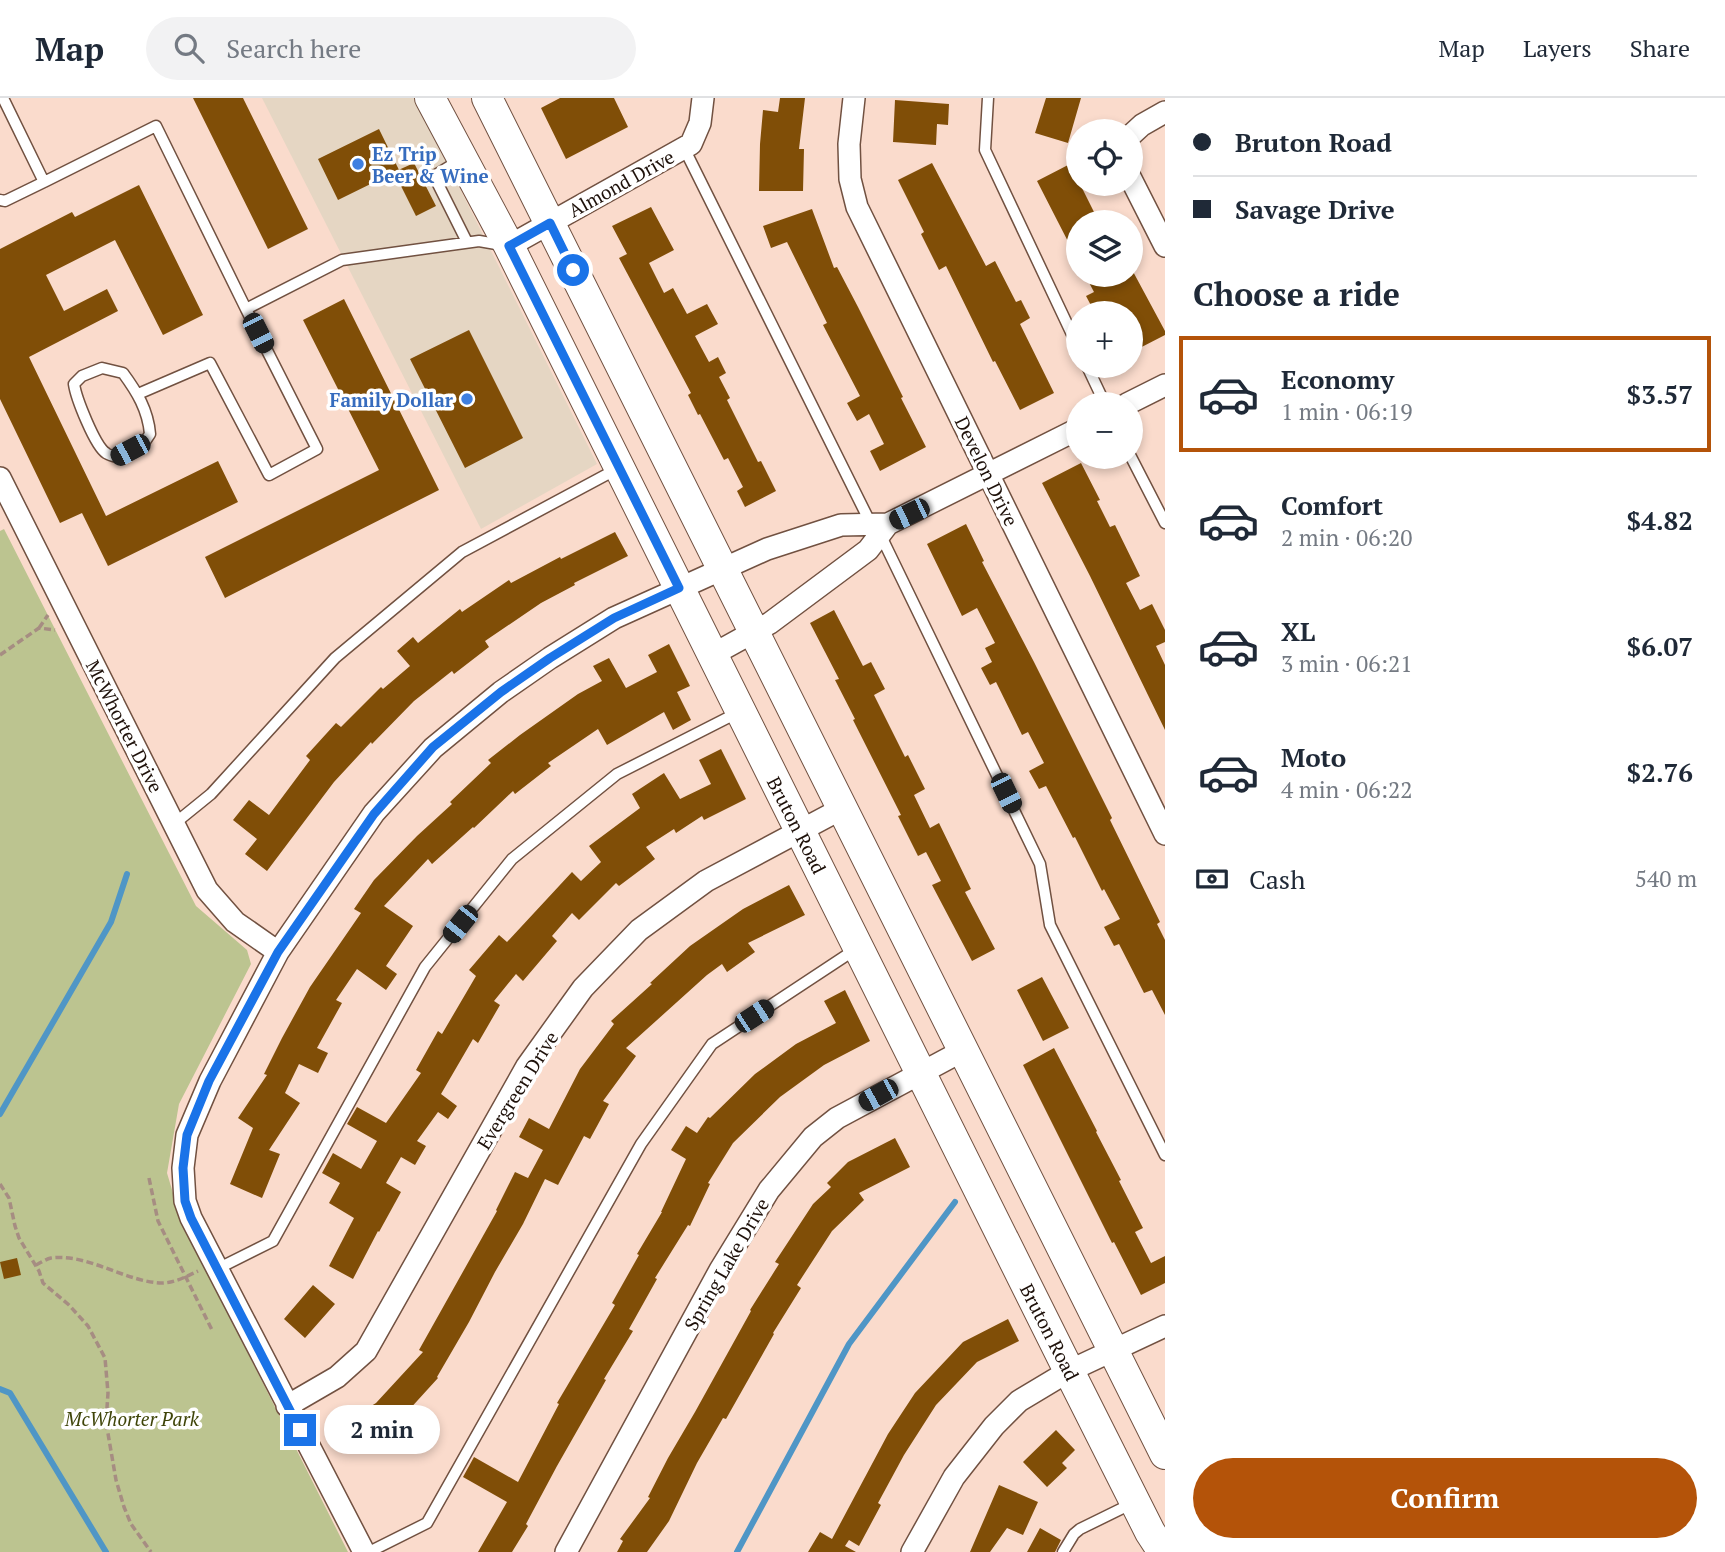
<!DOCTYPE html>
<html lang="en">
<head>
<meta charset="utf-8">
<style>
	:root { --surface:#fff; --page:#f2f2f3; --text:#1f2937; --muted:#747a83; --line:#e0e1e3; --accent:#b45309 }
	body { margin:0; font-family:"PT Serif",serif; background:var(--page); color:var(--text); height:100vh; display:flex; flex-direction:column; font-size:26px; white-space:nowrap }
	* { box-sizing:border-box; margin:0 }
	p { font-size:23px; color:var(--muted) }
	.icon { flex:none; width:38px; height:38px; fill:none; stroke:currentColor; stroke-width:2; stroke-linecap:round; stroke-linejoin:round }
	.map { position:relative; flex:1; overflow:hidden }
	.sheet { display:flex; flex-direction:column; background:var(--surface); width:560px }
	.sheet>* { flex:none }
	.top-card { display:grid; align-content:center; height:154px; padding:0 28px; background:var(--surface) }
	.controls { position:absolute; left:1066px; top:21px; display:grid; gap:14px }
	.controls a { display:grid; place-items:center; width:77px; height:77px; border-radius:50%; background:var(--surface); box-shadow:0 4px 10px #0003; font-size:35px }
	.end { position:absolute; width:32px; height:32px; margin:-16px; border:9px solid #1a73e8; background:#fff; box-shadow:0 0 0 4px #fff }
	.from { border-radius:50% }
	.bubble { position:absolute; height:49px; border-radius:24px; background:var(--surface); box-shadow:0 4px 10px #0003; font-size:23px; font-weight:600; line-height:49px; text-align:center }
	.car { position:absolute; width:21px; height:42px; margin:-21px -10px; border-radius:9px; box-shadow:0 0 5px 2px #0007; background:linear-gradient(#222 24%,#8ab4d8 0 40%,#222 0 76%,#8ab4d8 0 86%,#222 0) }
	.top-card b { display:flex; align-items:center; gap:24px; height:66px; font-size:26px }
	.top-card b+b { border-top:2px solid var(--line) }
	.top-card i { width:18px; height:18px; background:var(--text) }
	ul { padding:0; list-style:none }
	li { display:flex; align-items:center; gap:21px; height:116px; margin:0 14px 10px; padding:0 14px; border:4px solid transparent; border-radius:0px }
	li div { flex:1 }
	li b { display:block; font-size:26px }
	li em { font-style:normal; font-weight:600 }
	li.active { border-color:var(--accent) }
	li>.icon { width:63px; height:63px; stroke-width:1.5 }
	h2 { padding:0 28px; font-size:32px; line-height:84px }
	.pay { display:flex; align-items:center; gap:18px; height:77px; padding:0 28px; font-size:26px }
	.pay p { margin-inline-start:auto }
	.button { display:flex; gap:14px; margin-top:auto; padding:14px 28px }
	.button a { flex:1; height:80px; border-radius:42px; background:var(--accent); color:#fff; font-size:28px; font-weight:600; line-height:80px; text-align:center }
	header { display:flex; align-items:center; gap:42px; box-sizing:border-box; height:98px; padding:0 35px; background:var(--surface); border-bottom:2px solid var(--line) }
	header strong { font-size:33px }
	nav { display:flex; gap:38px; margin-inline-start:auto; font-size:24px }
	.search { width:490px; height:63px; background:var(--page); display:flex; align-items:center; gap:18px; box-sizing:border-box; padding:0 24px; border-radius:38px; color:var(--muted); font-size:26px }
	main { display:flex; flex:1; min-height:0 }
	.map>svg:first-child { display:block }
	.commercial { fill:#e5d6c3 }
	.green { fill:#bcc490 }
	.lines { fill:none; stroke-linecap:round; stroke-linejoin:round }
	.stream { stroke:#4f96c6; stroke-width:6 }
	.building { fill:#804e07 }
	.service-casing { stroke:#715141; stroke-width:13 }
	.minor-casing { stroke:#715141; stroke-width:24 }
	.secondary-casing { stroke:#715141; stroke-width:32 }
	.path { stroke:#a68d82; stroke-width:3.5; stroke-dasharray:7 3.5; stroke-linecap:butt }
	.service { stroke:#fff; stroke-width:10 }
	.minor { stroke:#fff; stroke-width:21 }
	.secondary { stroke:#fff; stroke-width:30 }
	.route { stroke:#1a73e8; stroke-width:9 }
	.shop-dot { fill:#3f7fe0; stroke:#fff; stroke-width:2.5 }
	.labels { text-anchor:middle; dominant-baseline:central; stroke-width:7; stroke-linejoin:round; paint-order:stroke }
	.shop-label { font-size:19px; font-weight:bold; fill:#366cbe; stroke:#fff; text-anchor:start }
	.street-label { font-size:19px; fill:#1e110a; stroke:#fff }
	.park-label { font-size:19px; font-style:italic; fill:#3f4509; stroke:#fff }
</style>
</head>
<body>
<header>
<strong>Map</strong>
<div class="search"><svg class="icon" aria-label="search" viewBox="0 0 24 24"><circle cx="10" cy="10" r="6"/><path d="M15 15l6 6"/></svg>Search here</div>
<nav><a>Map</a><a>Layers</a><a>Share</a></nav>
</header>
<main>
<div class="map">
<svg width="1165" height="1454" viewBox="0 0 1165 1454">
	<rect width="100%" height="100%" fill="#fadbcc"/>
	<path class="commercial" d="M262,0H415L597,366L481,431Z"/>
	<path class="green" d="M4,431L196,808L247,852L251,866L179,1006L167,1075L181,1122L348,1454H0V433Z"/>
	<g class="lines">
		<path class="stream" d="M0,1016L111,824L127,776
			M0,1291L10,1295L106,1454
			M737,1454L849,1246L955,1104"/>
	</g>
	<path class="building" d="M193,0H243L308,131L268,151Z
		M560,0H614L628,29L566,61L541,10Z
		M780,0H805L799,51H804L803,93H759L760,46L763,12L778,14Z
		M1046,0H1081L1068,45L1035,35Z
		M895,2L949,6L948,27L937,26L936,47L893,44Z
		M379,31L399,72L338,102L318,61Z
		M414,65L436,108L416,118L394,74Z
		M932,65L986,168L995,163L1016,204L1021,202L1030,220L1020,226L1054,295L1020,312L995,263L993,264L946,168L939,172L921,136L924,134L898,82Z
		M1070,66L1078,82V86H1080L1099,124H1078V163L1037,83Z
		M139,87L203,217L163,237L115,142L46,177L64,213L107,191L118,213L29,259L106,418L218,363L238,404L108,468L82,415L60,425L0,301V151L72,114L75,119Z
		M651,109L674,152L649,165L664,195L673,190L687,216L707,206L718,226L695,238L709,264L718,259L726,275L719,279L730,300L727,302L758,364L761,363L776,393L745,409L737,393L743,389L728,360L724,362L700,316L698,317L688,297L691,295L619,160L627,156L612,128Z
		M812,111L834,170L837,169L858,209L903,299L901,300L926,349L880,373L870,353L884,346L869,316L857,323L847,305L860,298L823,227L827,225L787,144L771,150L763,128Z
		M1130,168L1165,233V237L1130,255V215H1095L1086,198L1094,194L1085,177H1130Z
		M344,201L439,392L225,500L205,459L379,372L303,222Z
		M469,232L523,340L465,370L410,261Z
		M1081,365L1100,402L1097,403L1110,429L1115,427L1140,478L1126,485L1140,512L1152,506L1165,532V544L1156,548L1165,567V632L1090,478L1042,385Z
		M966,426L984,463L982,464L1034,564L1112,720L1110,722L1160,824L1157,826L1165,842V917L1152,892L1144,895L1119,846L1114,848L1104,829L1120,821L1104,791L1102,793L1075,739L1073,740L1046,688L1039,691L1029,673L1044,665L1028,634L1022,637L996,584L990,587L981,570L992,564L985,550L995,545L977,510L962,518L927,446Z
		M615,434L628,458L574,485L575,487L541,505L485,543L489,549L454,576L452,573L414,603L372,646L371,644L334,684L267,773L245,756L257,741L233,722L249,702L269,717L310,662L306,658L336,625L341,629L381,589L383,591L410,568L397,553L413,539L418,545L460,511L462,514L509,482L511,485L560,459L561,461Z
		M834,512L863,568L871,564L885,591L874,597L905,659L908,657L925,691L914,697L930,730L939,725L971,791L965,794L995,851L972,863L932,787L941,783L926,754L918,758L898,718L901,717L853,622L855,621L835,582L839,581L810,525Z
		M669,546L690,588L677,594L691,622L673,632L664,614L607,647L598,631L548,665L551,668L515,696L513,693L474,730L473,729L432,766L428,761L384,808L413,828L386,868L397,876L386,892L357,871L336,902L342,905L317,950L328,955L318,975L299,966L285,995L300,1005L269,1052L280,1056L262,1100L230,1086L253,1030L238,1020L267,977L264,976L282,940L310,889L361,815L354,811L374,782L417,738L452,706L450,704L491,665L488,662L520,637L578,596L602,583L593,568L609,560L626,590L657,574L648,557Z
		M721,651L746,701L704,722L702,718L676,735L674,731L646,749L655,761L619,788L616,785L579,822L572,815L552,838L557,843L523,883L516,876L494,903L500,907L478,945L473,941L441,996L457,1008L448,1021L438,1014L417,1043L426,1048L415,1067L401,1059L386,1085L401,1094L379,1134L378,1133L353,1181L329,1168L354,1120L329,1105L340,1085L322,1075L333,1055L361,1071L377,1043L347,1026L357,1009L386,1025L421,975L416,972L438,933L442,936L476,878L469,872L499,837L507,844L572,774L581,783L601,764L589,748L640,710L632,696L664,675L680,701L711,686L699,662Z
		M789,787L805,817L748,845L755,854L727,874L722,866L707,877L626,950L636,958L603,1003L609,1006L590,1041L584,1038L558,1087L545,1081L523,1126L495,1174L469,1224L437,1279L438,1280L397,1325L357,1349L342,1326L376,1305L423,1254L419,1252L497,1113L496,1112L515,1074L528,1080L543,1052L519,1039L529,1020L549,1031L580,971L614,926L611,923L652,886L650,885L690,848L743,811Z
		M1042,879L1069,930L1043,943L1017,892Z
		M845,892L870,943L824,967L780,999L733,1045L708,1085L710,1086L690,1128L688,1127L655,1180L657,1181L629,1231L633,1233L604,1281L606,1282L557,1368L526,1426L528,1428L512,1454H478L507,1404L463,1379L474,1359L518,1384L559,1306L557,1305L615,1207L612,1205L639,1157L637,1156L662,1114H661L686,1061L671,1052L686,1028L697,1035L708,1019L710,1020L755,976L796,946L836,925L824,903Z
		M1054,950L1097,1033L1096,1034L1121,1082L1119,1083L1143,1130L1135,1134L1151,1165L1165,1158V1185L1141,1197L1114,1144L1112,1145L1023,967Z
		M895,1040L910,1069L859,1095L864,1102L832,1133L797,1187L801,1190L773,1235L774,1236L726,1321L723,1320L697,1365L669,1423L647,1454H617L623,1443L620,1441L650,1400L648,1399L668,1360L695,1314L751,1213L750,1212L779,1166L775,1164L813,1106L831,1089L827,1085L848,1064Z
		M17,1160L21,1177L4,1181L0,1164Z
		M313,1187L335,1206L305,1240L284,1221Z
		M1008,1221L1019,1243L977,1264L936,1307L904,1357L878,1405L881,1407L859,1448L849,1442L845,1448L856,1454H808L820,1434L832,1441L888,1336L915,1295L963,1244Z
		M1056,1332L1075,1352L1062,1365L1067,1370L1047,1389L1023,1364Z
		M999,1387L1038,1404L1023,1437L1007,1430L990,1454H970Z
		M1040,1430L1061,1442L1055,1454H1027Z"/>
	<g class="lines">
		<g class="service-casing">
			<path id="service" d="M3,0L44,84L156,28L246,211L342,162L479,143L502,147
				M988,0L985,52L1078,249
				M684,50L871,426
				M460,62L434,78L467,144
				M0,102L5,103L44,84
				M1087,268L1105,306
				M102,270L123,275C137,294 148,312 150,336L144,345L117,359C114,358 108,357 106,355C95,348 76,300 74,286L82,278Z
				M138,296L210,265L269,377L317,351L246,211
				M1130,357L1165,425
				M880,436L1040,766L1050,827L1165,1057
				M174,726L211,696L335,560L462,454L617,371
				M217,1171L273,1143L425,869L512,761L617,676L737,615
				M369,1454L427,1425L641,1046L712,946L856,851
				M1063,1454L1074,1436L1080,1431L1133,1405"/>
		</g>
		<g class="minor-casing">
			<path id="minor" d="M854,0L849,46L850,81L857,109L1165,736
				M1130,38L1142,27L1165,14
				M1130,79L1165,148
				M509,148L691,46L700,25L703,0
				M1127,306L1165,287
				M0,380L207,792L235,824L278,854
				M712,557L770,525L868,452L888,426L1078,331
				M287,1308L337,1279L366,1253L527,968L583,890L639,832L706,783L843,710
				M364,1454L191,1120L185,1103L183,1070L187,1037L210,983L278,854L374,715L433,650L501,594L550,560L614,520L767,451L841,427L888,426
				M566,1454L720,1172L769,1092L813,1039L837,1020L964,952
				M912,1454L954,1379L994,1328L1019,1303L1069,1273L1165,1228"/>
		</g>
		<g class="secondary-casing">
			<path id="secondary" d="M430,0L509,148L1069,1273L1150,1434L1163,1454
				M487,0L1165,1356"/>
		</g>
		<path class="path" d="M39,530L48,517
			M0,557L39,530L55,532
			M149,1080L158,1123L213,1234
			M0,1086L9,1100L15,1128L19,1140L39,1173L43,1185L69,1207L88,1228L105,1260L108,1295L106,1324L116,1382L124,1409L131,1426L151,1454
			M36,1167C40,1165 46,1161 51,1160C88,1155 125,1184 162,1185C175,1185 187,1178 198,1173"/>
		<use href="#service" class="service"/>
		<use href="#minor" class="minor"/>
		<use href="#secondary" class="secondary"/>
	</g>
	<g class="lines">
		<path class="route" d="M300,1332L191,1120L185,1103L183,1070L187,1037L209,983L278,854L374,716L433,649L501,594L550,560L614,520L679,490L509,148L550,125L573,172"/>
	</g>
	<g class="shop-dot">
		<circle cx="358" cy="66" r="7"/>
		<circle cx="467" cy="301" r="7"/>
	</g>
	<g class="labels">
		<g class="shop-label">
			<text x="372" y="55">Ez Trip<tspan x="372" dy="22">Beer &amp; Wine</tspan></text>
			<text x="453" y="301" text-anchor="end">Family Dollar</text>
		</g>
		<g class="street-label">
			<text transform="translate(621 85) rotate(-29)">Almond Drive</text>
			<text transform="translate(987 373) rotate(64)">Develon Drive</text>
			<text transform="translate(125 628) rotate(63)">McWhorter Drive</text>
			<text transform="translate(797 727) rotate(63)">Bruton Road</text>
			<text transform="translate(517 992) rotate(-58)">Evergreen Drive</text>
			<text transform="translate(726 1166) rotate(-60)">Spring Lake Drive</text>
			<text transform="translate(1050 1234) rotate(63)">Bruton Road</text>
		</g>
		<g class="park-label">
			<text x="132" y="1320">McWhorter Park</text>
		</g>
	</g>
</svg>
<div class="controls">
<a><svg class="icon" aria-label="locate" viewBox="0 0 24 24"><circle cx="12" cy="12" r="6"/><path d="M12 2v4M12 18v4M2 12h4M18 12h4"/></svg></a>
<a><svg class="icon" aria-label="layers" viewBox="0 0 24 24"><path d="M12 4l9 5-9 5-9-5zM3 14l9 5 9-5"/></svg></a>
<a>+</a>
<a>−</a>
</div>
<i class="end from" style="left:573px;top:172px"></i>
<i class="end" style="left:300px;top:1332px"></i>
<div class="bubble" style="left:324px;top:1307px;width:116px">2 min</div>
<i class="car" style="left:258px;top:235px;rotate:153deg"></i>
<i class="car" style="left:130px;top:352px;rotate:242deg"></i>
<i class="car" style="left:909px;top:416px;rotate:244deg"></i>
<i class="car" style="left:1006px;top:695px;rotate:154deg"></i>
<i class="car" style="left:460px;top:826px;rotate:219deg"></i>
<i class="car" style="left:754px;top:918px;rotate:57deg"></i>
<i class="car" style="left:878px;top:997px;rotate:241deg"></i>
</div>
<section class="sheet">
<div class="top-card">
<b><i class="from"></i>Bruton Road</b>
<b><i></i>Savage Drive</b>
</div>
<h2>Choose a ride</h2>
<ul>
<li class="active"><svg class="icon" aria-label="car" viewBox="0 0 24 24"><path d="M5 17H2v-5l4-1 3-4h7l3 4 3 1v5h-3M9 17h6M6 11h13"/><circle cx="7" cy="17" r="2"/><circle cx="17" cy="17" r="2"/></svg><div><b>Economy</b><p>1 min · 06:19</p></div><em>$3.57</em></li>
<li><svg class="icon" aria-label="car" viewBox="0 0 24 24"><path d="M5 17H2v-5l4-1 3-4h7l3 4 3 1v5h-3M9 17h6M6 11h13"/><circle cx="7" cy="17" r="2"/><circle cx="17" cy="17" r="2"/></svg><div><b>Comfort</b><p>2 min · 06:20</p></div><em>$4.82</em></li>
<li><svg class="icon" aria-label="car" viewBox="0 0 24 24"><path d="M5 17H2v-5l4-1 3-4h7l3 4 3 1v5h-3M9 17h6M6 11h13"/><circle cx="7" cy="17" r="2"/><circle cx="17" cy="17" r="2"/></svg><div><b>XL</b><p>3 min · 06:21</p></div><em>$6.07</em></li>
<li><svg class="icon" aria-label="car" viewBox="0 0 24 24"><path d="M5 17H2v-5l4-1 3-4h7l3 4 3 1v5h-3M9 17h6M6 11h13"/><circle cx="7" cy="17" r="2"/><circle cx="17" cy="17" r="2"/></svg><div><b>Moto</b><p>4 min · 06:22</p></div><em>$2.76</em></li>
</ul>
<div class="pay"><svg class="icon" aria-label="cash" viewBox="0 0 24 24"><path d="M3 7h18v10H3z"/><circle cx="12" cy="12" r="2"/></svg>Cash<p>540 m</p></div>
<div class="button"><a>Confirm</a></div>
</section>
</main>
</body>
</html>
